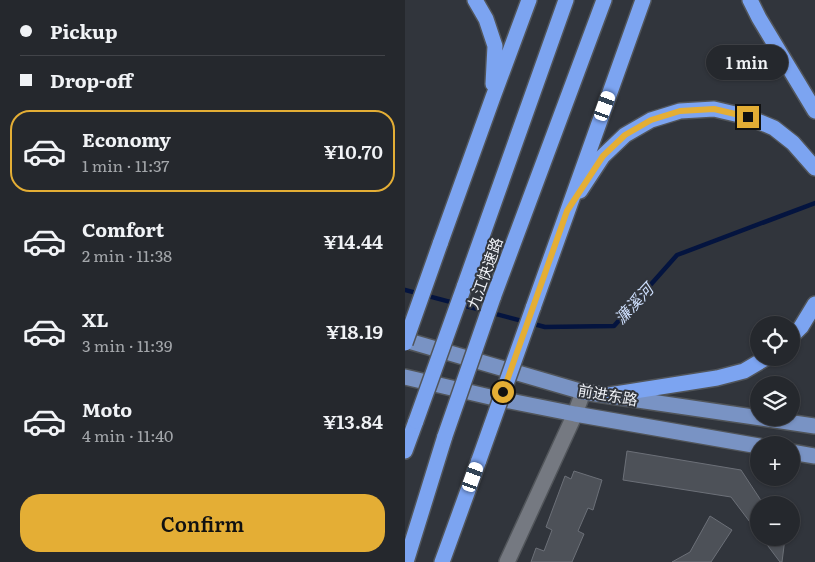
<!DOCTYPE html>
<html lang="en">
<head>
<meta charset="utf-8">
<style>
	:root { --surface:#25282d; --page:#2d3035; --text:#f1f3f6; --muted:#a3a6aa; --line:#424449; --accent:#e4ae35 }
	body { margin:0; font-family:Literata,"Noto Sans SC",serif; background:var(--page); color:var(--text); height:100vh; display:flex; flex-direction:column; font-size:19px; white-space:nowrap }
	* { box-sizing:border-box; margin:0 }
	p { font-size:16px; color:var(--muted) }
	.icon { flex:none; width:28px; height:28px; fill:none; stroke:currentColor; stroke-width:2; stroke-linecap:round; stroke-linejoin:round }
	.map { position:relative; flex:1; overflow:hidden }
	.drawer { display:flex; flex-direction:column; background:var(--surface); width:405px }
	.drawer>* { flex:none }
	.guide { display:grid; align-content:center; height:110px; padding:0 20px; background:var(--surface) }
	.fabs { position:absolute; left:345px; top:316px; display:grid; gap:10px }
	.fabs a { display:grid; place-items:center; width:50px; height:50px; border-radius:50%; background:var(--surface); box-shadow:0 1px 4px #0004,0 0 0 1px var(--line); font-size:25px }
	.end { position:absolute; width:22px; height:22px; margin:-11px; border:6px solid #e4ae35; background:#111; box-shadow:0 0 0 2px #111 }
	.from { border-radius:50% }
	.bubble { position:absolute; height:35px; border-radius:18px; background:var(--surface); box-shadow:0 1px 4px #0004,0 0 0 1px var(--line); font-size:16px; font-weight:600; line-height:35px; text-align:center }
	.car { position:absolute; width:15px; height:30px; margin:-15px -8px; border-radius:6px; box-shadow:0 0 4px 1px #0007; background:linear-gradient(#fff 24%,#345 0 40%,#fff 0 76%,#345 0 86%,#fff 0) }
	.guide b { display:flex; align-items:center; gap:18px; height:48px; font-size:19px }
	.guide b+b { border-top:1px solid var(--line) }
	.guide i { width:12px; height:12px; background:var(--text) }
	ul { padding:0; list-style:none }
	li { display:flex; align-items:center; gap:15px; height:82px; margin:0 10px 8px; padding:0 10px; border:2px solid transparent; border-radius:20px }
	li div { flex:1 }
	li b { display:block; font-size:19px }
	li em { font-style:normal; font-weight:600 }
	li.active { border-color:var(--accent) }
	li>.icon { width:45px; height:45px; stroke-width:1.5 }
	.primary-button { display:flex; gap:10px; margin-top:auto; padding:10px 20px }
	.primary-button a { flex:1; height:58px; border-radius:20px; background:var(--accent); color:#111; font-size:20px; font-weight:600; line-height:58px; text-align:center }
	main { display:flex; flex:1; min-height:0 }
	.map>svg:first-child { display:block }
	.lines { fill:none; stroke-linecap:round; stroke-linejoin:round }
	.stream { stroke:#04143f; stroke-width:4.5 }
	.building { fill:#4d5158; stroke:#6c7078 }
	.minor-casing { stroke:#51555a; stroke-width:18 }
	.major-casing { stroke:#51555a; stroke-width:18 }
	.highway-casing { stroke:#51555a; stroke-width:18 }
	.minor { stroke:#757981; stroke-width:15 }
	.major { stroke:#7993c4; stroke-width:15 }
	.highway { stroke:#7ca4f1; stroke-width:15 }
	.highway-bridge-casing { stroke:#51555a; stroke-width:18; stroke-linecap:butt }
	.highway-bridge { stroke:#7ca4f1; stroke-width:15 }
	.route { stroke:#e4ae35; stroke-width:6 }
	.labels { text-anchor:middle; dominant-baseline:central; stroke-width:4; stroke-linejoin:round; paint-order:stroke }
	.street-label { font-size:15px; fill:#f1f3f8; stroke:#31353c }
	.water-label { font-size:16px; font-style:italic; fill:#cedffd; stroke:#31353c }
</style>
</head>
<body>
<main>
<section class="drawer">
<div class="guide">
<b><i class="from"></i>Pickup</b>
<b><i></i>Drop-off</b>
</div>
<ul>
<li class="active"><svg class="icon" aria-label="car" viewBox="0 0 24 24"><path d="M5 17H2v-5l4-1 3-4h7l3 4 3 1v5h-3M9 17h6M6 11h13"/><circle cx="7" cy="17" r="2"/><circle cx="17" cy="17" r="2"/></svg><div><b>Economy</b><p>1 min · 11:37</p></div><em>¥10.70</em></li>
<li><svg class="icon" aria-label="car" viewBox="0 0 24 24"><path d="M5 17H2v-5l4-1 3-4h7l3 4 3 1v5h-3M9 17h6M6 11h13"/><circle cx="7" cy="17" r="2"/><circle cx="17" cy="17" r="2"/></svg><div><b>Comfort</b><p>2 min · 11:38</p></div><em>¥14.44</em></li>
<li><svg class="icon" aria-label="car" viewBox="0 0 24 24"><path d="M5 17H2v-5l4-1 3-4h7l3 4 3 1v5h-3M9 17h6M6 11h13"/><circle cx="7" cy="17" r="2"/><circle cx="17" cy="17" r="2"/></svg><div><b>XL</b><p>3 min · 11:39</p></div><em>¥18.19</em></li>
<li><svg class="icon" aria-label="car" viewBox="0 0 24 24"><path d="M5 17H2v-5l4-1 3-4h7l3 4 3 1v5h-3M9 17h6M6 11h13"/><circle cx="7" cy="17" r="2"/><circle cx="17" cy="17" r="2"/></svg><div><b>Moto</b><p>4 min · 11:40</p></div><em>¥13.84</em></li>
</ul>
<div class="primary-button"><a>Confirm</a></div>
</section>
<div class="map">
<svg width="410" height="562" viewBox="0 0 410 562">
	<rect width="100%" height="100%" fill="#31353c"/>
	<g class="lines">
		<path class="stream" d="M0,290L140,327L209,326L272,255L410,203"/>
	</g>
	<path class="building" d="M222,451L336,470L359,505H354V534L326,497L218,480Z
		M169,471L197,480L188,510L183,508L173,531L179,534L167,562H126L131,548L139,551L147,530L141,527L160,476L166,479Z
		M305,516L327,530L306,562H267L285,552Z
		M357,538H380L377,562H375Z"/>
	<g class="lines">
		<g class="minor-casing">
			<path id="minor" d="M102,562L170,414L178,392"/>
		</g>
		<g class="major-casing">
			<path id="major" d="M0,340L178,392L410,426
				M0,377L85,397L170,414L354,446
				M386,452L410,456"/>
		</g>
		<g class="highway-casing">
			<path id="highway" d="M70,0L81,19L90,46L88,84
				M345,0L354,18L410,111
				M175,191L198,156L220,135L246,120L275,111L309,109L343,117L369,128L388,143L410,168
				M35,244L88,97L124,0
				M59,287L161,0
				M88,298L199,0
				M128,308L238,0
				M386,337L396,327L410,304
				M204,395L312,378L339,371L361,358
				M0,451L11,421
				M1,562L40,436
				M37,562L74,460"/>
		</g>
		<use href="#minor" class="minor"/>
		<use href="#major" class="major"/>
		<use href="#highway" class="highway"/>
		<g class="highway-bridge-casing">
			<path id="highway-bridge" d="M0,343L35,244
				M11,421L59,287
				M40,436L88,298
				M74,460L128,308"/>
		</g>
		<use href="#highway-bridge" class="highway-bridge"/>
	</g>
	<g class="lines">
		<path class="route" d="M98,392L162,211L198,156L220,135L246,120L275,111L309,109L343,117"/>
	</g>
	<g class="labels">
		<g class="street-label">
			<text transform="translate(79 273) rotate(-70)">九江快速路</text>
			<text transform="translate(203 394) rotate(10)">前进东路</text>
		</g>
		<g class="water-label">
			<text transform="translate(228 303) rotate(-47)">濂溪河</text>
		</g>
	</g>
</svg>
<div class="fabs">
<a><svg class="icon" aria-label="locate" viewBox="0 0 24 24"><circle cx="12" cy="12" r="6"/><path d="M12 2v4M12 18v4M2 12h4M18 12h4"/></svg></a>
<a><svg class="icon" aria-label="layers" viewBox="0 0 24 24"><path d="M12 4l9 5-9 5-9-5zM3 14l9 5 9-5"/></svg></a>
<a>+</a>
<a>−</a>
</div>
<i class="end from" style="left:98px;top:392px"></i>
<i class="end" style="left:343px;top:117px"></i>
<div class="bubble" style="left:301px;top:45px;width:82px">1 min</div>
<i class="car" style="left:200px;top:106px;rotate:20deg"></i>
<i class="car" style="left:68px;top:477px;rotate:20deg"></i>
</div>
</main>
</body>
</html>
